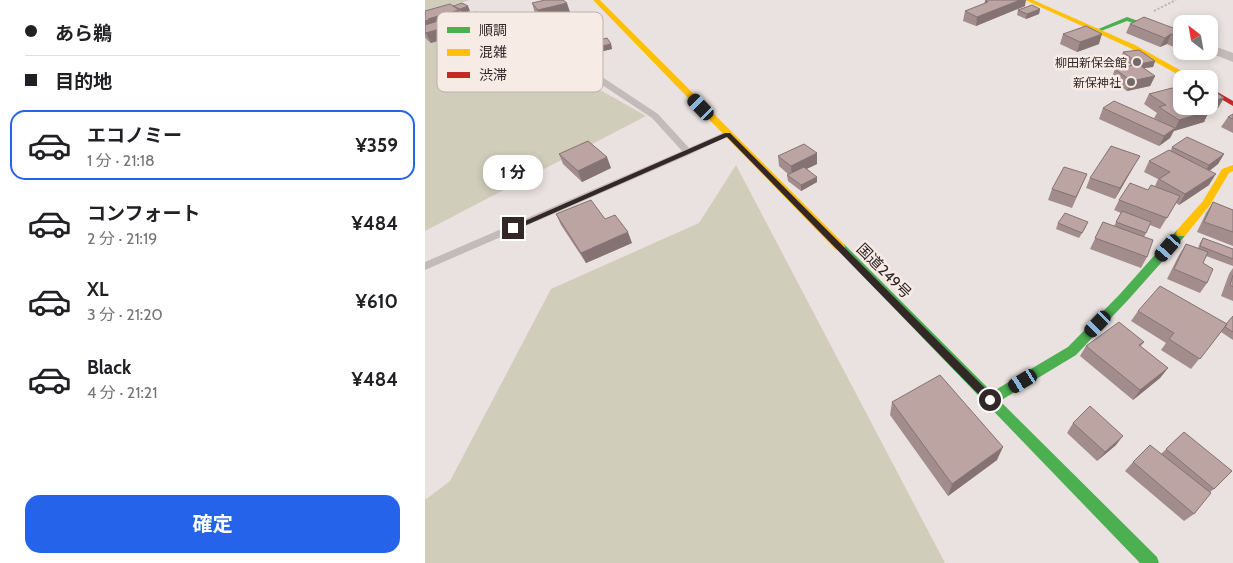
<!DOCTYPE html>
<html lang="ja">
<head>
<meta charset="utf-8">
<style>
	:root { --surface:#fff; --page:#f2f2f2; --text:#202124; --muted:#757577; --line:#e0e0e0; --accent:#2563eb }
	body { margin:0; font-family:Cabin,"Noto Sans JP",sans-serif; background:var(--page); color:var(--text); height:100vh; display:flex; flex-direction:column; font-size:19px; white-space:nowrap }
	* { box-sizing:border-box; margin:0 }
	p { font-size:16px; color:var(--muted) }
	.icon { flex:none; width:28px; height:28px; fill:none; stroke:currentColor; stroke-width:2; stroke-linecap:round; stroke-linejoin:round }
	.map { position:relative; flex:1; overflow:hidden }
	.drawer { display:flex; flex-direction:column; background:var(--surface); width:425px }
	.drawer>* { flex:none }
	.guide { display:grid; align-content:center; height:110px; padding:0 25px; background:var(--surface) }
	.needle { width:32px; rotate:329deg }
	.fabs { position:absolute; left:748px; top:15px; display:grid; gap:10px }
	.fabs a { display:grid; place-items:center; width:45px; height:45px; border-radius:10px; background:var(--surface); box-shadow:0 2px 8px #0003; font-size:25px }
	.end { position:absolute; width:22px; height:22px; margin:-11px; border:6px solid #332827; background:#fff; box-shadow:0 0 0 2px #fff }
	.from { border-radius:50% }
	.bubble { position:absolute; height:35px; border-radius:15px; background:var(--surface); box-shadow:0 2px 8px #0003; font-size:16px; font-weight:700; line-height:35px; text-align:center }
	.car { position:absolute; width:15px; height:30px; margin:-15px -8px; border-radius:6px; box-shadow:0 0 4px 1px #0007; background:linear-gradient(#222 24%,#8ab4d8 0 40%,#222 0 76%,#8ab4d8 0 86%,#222 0) }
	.guide b { display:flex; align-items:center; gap:18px; height:48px; font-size:19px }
	.guide b+b { border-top:1px solid var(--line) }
	.guide i { width:12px; height:12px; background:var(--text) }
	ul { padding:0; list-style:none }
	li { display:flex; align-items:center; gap:15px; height:70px; margin:0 10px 8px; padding:0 15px; border:2px solid transparent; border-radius:15px }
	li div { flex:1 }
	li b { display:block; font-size:19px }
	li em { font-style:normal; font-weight:700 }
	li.current { border-color:var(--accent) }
	li>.icon { width:45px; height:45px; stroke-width:1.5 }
	.primary-button { display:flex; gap:10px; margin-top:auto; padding:10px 25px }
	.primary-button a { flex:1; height:58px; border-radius:15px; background:var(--accent); color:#fff; font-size:20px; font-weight:700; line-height:58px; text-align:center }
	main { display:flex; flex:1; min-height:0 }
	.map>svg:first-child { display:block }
	.green { fill:#d0cdbb }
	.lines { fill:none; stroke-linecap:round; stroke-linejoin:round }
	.path { stroke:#bcb3b1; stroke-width:2; stroke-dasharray:2 2; stroke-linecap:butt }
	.lane { fill:#c3bbb9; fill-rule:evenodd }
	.street { fill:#c3bbb9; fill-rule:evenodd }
	.fast { fill:#4caf50; fill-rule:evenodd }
	.slow { fill:#ffc107; fill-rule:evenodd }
	.jam { fill:#c62828; fill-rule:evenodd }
	.wall { fill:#a28d8c }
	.shaded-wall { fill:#847372 }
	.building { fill:#bca4a3; stroke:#847372 }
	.route { fill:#332827 }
	.poi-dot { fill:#736968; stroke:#f7ebe6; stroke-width:2 }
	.labels { text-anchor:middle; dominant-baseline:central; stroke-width:5; stroke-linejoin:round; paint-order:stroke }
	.far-poi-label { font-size:12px; fill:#332827; stroke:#f7ebe6; text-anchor:end }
	.street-label { font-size:15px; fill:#332827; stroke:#f7ebe6 }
	.key { fill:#f7ebe6; stroke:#bcb0ad; stroke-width:1 }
	.key-label { font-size:14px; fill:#332827 }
</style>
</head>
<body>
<main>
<section class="drawer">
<div class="guide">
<b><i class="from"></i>あら鵜</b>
<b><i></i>目的地</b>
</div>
<ul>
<li class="current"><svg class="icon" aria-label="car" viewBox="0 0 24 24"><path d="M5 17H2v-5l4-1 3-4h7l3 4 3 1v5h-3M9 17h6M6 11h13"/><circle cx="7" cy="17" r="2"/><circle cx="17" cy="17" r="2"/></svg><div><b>エコノミー</b><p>1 分 · 21:18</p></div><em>¥359</em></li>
<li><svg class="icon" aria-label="car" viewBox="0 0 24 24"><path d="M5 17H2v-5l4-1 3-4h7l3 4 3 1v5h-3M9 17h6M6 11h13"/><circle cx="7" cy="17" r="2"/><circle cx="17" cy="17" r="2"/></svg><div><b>コンフォート</b><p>2 分 · 21:19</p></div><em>¥484</em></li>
<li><svg class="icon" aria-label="car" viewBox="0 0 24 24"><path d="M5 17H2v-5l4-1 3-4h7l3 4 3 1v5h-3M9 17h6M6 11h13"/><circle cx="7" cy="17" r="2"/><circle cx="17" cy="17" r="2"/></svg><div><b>XL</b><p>3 分 · 21:20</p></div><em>¥610</em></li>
<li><svg class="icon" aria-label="car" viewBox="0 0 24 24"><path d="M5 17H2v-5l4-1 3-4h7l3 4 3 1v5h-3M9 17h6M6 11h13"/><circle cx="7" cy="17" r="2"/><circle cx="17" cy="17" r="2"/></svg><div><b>Black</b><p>4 分 · 21:21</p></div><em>¥484</em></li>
</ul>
<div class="primary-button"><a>確定</a></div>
</section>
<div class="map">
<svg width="808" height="563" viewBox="0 0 808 563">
	<rect width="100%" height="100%" fill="#eae2e0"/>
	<path class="green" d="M0,0H45L0,13Z
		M0,39L156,79L221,116L0,231Z
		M311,165L520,563H0V500L25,481L126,289L274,223Z"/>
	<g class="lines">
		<path class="path" d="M729,11L751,0"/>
		<path class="lane" d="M50,11L79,24L132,56L162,67L233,114L264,148L300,132H306L307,134L266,154L0,270V262L257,151L227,118L156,71L126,60L75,26L48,14L47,13Z"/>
		<path class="street" d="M784,44L808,53V62L780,51H784Z"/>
		<path class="fast" d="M702,17L756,36V40L702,21L676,31L671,30Z
			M756,229L760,230L761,233L760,236L703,300L651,355L575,401L732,557L734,563H715L410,247L411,244H419L567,392L643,347L695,294L752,230Z"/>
		<path class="slow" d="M168,0H175L419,244L420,247L419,250H411Z
			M600,0H608L710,45L771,79H761L705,48Z
			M808,165V171L804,173L785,205L760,236H752L751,233L752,230L778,201L797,169Z"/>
		<path class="jam" d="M784,87L808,101V106L784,92Z"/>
	</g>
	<path class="wall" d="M560,1L600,6L551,26L538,21L540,11L559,4Z
		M107,3L145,12L117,19L110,13Z
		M29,7L45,11L37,14L36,13L38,19L31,21L34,23L38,33L6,43L0,38V11Z
		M615,9L614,14L601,19L592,15L593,10Z
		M705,24L756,31V50L742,44L735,47L701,33Z
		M638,34L674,44L652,52L635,44Z
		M135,39L159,43L160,44H186L187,49L157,56L152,50L143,53L136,44Z
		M756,51H770L760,56L755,54Z
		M698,52L730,61L728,67L718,68L730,76L725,86L702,91L686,79L690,69L707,66L696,57Z
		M756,85V106H784V87L793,108L783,110L784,111L779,122L749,131L745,138L734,146L674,119L678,108L734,121L729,118L732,113L719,104L724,94L753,92Z
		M808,114V133L796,127L803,117Z
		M747,147L799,154L793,164L784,171V185L754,205L751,203L735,229L725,225L719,237L722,257L716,268L665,249L678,222L689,226L696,213L689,210L694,200L723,190L730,186L733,179L719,172L724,161L746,150Z
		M392,153V164L381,169L392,182L376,191L363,181L362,175H364L354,166L353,156Z
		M134,154L186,168L157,182L138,164Z
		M709,166L690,199L661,188L665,178Z
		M662,174L647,208L623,200L627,189Z
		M788,202L808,210V246L772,232L781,213Z
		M131,214L180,219L207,243L161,263L136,225Z
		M633,223L661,227L654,238L631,229Z
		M778,238L808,249V266L781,256L778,263L782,283L775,293L742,279L754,255L761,244L773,248L775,243Z
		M808,268V301L796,296L804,274Z
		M713,311L801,324L808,316V340L796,332L766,369L736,350L741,343L706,321Z
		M719,342L715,347L743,368L735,378L708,400L655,356L661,346Z
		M467,402L572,460L523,496L465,415Z
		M648,423L691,445L672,461L642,433Z
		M759,432L789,489L785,492L769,514L759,521L700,471L708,462L736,454Z"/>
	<path class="shaded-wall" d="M595,0H601L600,6L551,26L552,17Z
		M142,3L145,12L117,19L113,10Z
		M43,6L45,11L37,14L35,9Z
		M615,9L614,14L601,19L602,14Z
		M34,10L38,19L0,29V21L3,19Z
		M34,23L38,33L6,43L1,33Z
		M677,34L674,44L652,52L655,42Z
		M746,34L742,44L735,47L740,38Z
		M159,43L161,48L151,46L152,50L143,53L141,48Z
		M186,44L187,49L157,56L156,51Z
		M762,51H770L760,56Z
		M730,61L728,67L712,69L714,64Z
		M730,76L725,86L702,91L706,81Z
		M799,98L793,108L779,111L781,106H784V101Z
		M784,111L779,122L749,131L754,120Z
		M750,128L745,138L734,146L739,136Z
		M392,153V164L367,176L366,166Z
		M799,154L793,164L778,176L784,165Z
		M715,156L709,166L690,199L695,188Z
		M182,157L186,168L157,182L153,171Z
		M791,174L784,185L754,205L760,194Z
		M392,177V182L376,191V185Z
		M203,232L207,243L161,263L156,253Z
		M743,368L735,378L708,400L715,390Z
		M698,436L691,445L672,461L680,452Z
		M578,447L572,460L523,496L527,484Z"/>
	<path class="building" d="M120,0H138L142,3L113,10L107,3Z
		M563,0H595L552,17L540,11L563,2L560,1Z
		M37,3L43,6L35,9L28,6Z
		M25,4L34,10L3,19L5,20L0,21V11Z
		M607,5L615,9L602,14L593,10Z
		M26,17L34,23L1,33H0V25Z
		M719,17L756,31V38L746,34L740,38L705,24Z
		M661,26L677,34L655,42L638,34Z
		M182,38L186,44L156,51L151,46Z
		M714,50L730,61L714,64L698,52Z
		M713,64L730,76L706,81L690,69Z
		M784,87L799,98L784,101Z
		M747,88L756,94V106H776L784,111L754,120L734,107L741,105L724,94Z
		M689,101L750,128L739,136L678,108Z
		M808,114V119L803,117Z
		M762,137L799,154L784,165L747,147Z
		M163,141L182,157L153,171L134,154Z
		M379,144L392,153L366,166L353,156Z
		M686,146L715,156L695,188L665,178Z
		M744,150L791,174L760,194L734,179L745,172L724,161Z
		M379,167L392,177L376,185L362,175Z
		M639,167L662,174L651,197L627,189Z
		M705,183L723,190L726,185L755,196L742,218L694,200Z
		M166,200L180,219L190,215L203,232L156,253L131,214Z
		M788,202L808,210V232L779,222Z
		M697,211L726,222L721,233L691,222Z
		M640,213L663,222L657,233L633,223Z
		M678,222L728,240L722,257L670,238Z
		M778,238L808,249V259L775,246Z
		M761,244L783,252L778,263L788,269L782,283L749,269Z
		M808,275V287L805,285Z
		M735,286L802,324L775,359L744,339L749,333L713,311Z
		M808,316V332L800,327L802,324H801Z
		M694,322L719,342L714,345L743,368L715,390L661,346Z
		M515,375L578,447L527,484L467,402Z
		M665,406L698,436L680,452L648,423Z
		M759,432L807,471L789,489L741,449Z
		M725,445L786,493L769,514L708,462Z"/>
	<path class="route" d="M300,133H305L569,397V403H562L302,137L90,230L84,228Z"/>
	<g class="poi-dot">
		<circle cx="712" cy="62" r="5"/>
		<circle cx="706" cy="82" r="5"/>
	</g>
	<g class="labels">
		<g class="far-poi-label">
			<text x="702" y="62">柳田新保会館</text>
			<text x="696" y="82">新保神社</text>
		</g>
		<g class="street-label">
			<text transform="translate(459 271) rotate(45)">国道249号</text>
		</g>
	</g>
	<rect x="12" y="12" width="166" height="80" rx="8" class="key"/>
	<rect x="22" y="27" width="23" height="6" fill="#4caf50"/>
	<rect x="22" y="49" width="23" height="7" fill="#ffc107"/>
	<rect x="22" y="72" width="23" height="6" fill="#c62828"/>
	<g class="key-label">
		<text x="54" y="35">順調</text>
		<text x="54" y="57">混雑</text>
		<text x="54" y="80">渋滞</text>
	</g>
</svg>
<div class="fabs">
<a><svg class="needle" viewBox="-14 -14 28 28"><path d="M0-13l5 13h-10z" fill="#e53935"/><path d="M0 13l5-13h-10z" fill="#757577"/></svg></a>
<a><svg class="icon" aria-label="locate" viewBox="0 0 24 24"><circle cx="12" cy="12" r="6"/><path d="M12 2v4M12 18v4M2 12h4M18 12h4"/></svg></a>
</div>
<i class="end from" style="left:565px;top:400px"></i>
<i class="end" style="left:88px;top:228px"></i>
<div class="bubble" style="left:58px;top:155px;width:60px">1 分</div>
<i class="car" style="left:276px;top:107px;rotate:316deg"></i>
<i class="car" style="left:743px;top:248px;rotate:221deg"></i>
<i class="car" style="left:673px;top:324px;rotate:224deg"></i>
<i class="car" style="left:598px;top:381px;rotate:239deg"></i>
</div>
</main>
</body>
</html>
